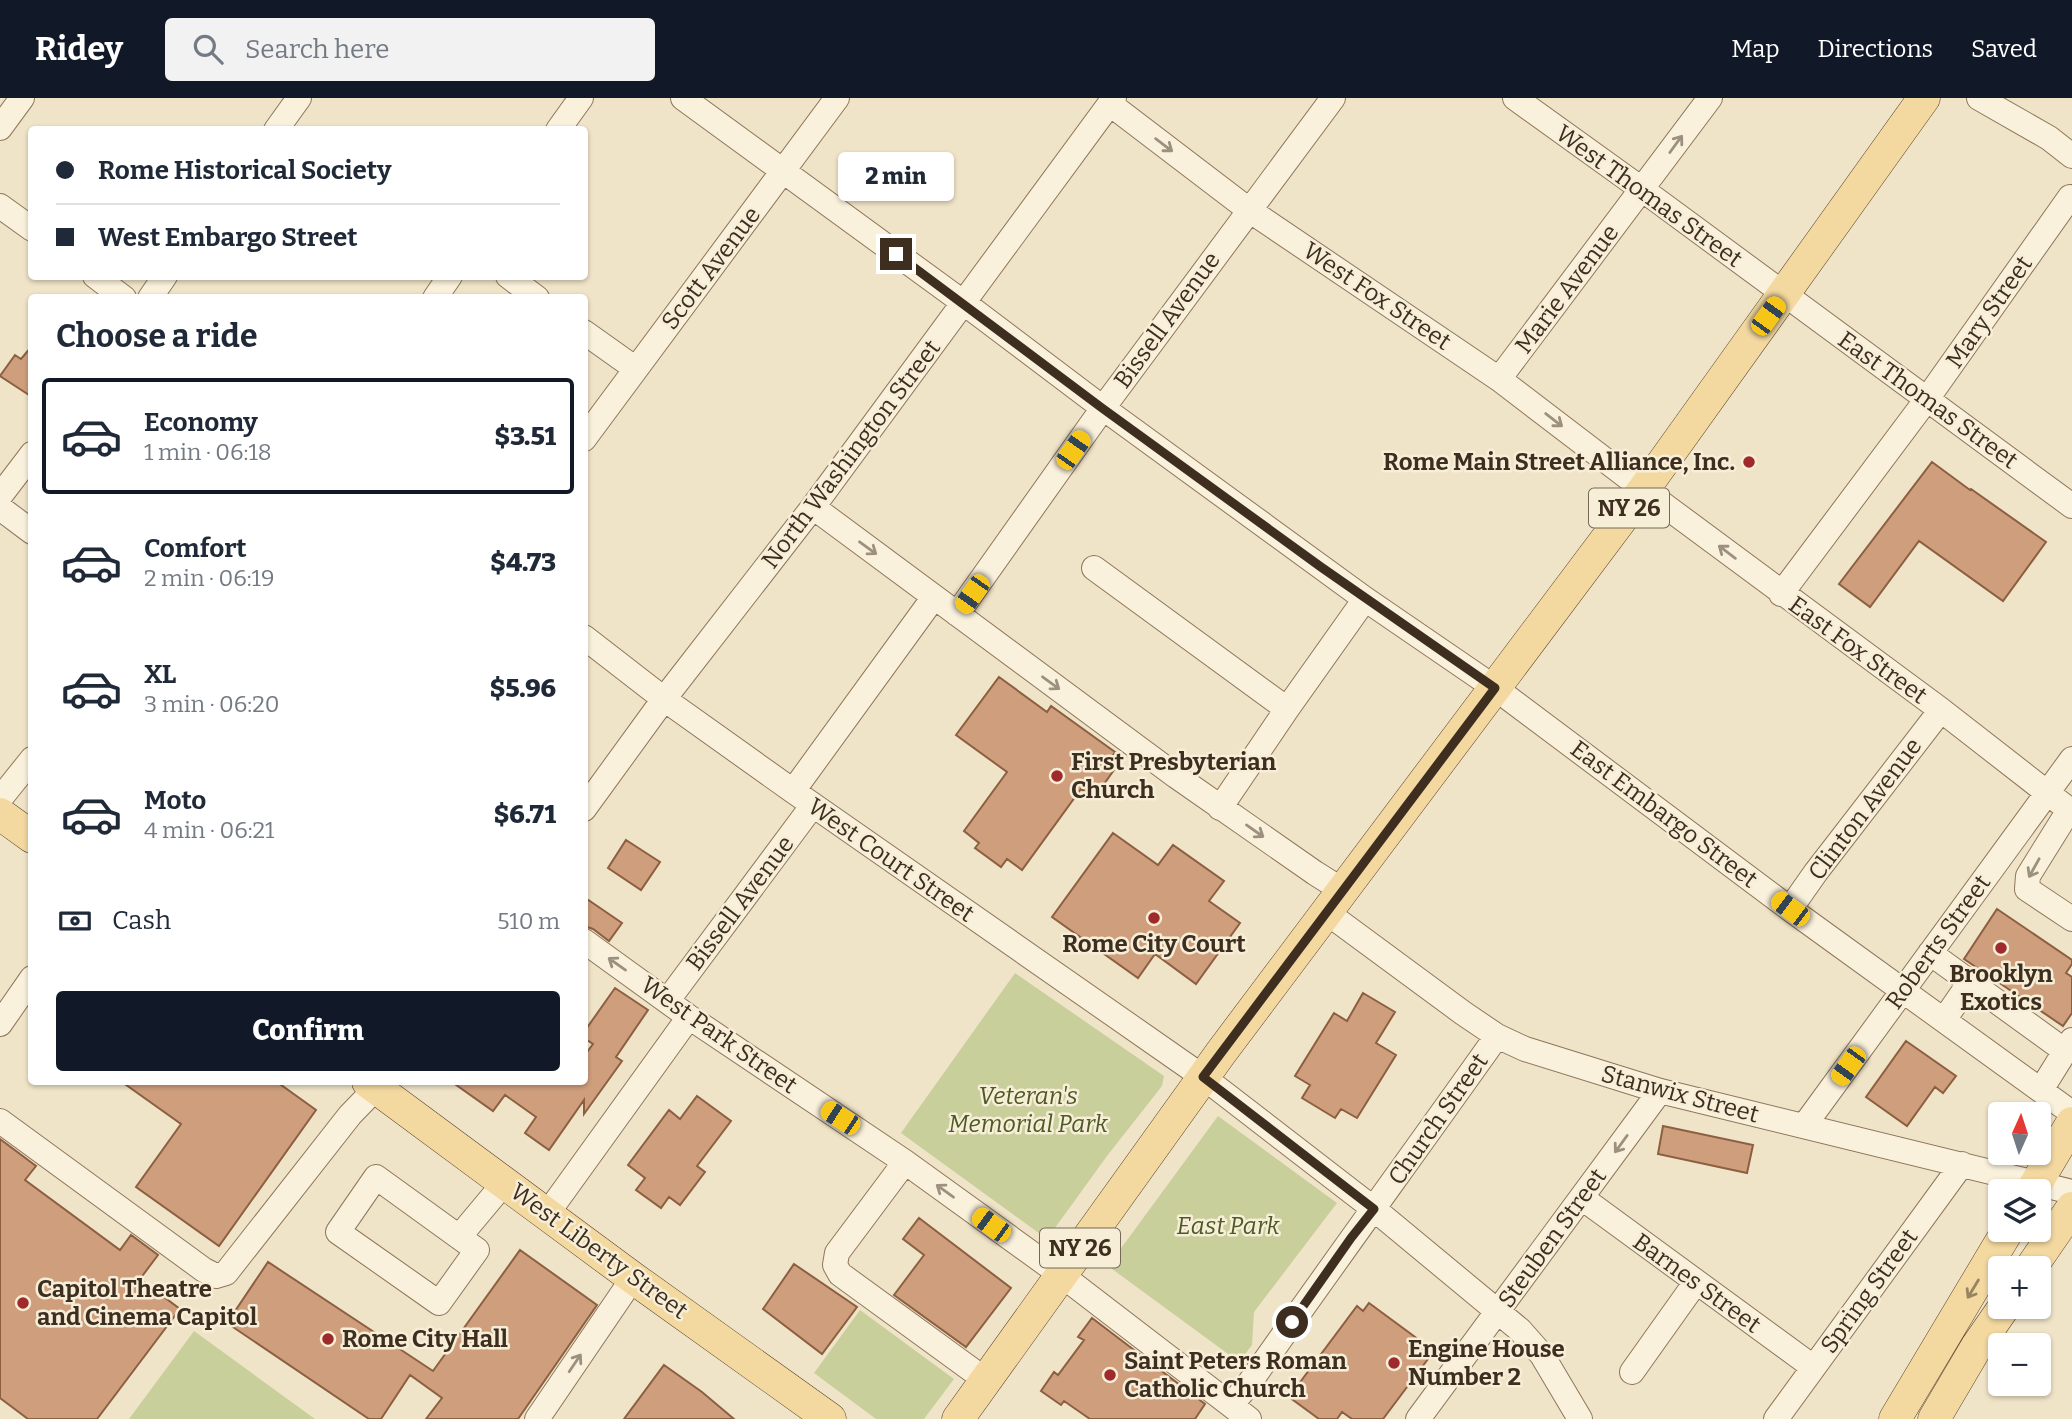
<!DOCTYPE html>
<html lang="en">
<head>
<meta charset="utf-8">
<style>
	:root { --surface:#fff; --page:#f2f2f3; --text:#1f2937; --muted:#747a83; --line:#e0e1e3; --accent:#111827 }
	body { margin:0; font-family:Bitter,serif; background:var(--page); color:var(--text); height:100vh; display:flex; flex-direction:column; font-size:26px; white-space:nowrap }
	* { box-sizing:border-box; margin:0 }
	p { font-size:23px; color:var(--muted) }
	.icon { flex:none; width:38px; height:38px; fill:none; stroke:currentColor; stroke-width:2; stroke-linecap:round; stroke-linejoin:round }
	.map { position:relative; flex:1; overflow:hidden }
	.side { position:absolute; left:28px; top:196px; width:560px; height:791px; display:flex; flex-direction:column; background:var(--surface); border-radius:7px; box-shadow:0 2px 5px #0004 }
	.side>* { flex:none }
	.banner { position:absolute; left:28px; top:28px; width:560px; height:154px; border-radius:7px; box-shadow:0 2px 5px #0004; display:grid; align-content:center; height:154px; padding:0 28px; background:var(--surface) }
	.needle { width:46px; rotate:3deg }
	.controls { position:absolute; left:1988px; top:1004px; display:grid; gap:14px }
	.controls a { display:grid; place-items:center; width:63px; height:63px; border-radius:7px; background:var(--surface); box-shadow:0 2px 5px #0004; font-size:35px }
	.end { position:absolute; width:32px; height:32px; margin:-16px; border:9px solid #3d2e20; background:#fff; box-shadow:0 0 0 4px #fff }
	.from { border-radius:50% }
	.bubble { position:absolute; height:49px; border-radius:7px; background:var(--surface); box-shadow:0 2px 5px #0004; font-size:23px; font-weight:800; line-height:49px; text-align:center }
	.car { position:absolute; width:21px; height:42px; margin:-21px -10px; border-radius:9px; box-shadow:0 0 5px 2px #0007; background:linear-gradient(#f5c518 24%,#345 0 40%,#f5c518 0 76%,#345 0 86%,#f5c518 0) }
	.banner b { display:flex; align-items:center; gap:24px; height:66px; font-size:26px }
	.banner b+b { border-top:2px solid var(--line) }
	.banner i { width:18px; height:18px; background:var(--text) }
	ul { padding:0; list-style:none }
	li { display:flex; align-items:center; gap:21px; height:116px; margin:0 14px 10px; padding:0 14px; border:4px solid transparent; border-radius:7px }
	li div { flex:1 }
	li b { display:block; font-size:26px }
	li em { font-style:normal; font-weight:800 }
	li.on { border-color:var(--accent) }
	li>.icon { width:63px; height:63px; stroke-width:1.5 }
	h2 { padding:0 28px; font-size:32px; line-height:84px }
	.pay { display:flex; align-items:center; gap:18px; height:77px; padding:0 28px; font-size:26px }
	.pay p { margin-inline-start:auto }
	.action { display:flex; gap:14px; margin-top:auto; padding:14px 28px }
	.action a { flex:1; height:80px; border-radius:7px; background:var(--accent); color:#fff; font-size:28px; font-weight:800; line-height:80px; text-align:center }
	header { display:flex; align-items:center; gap:42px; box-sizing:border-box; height:98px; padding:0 35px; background:var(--accent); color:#fff }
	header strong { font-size:33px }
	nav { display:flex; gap:38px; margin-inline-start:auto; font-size:24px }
	.search { width:490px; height:63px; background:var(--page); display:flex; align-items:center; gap:18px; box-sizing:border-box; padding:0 24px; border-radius:7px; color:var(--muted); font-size:26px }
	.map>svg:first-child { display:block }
	.green { fill:#c9cf9b }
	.building { fill:#cf9f7d; stroke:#8d5f41; stroke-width:2 }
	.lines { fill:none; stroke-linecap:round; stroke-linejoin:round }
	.minor-casing { stroke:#8d765c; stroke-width:26 }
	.major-casing { stroke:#5b4430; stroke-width:33 }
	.minor { stroke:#faf1dc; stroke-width:24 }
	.major { stroke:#f3d9a0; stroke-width:32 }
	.oneway { stroke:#9c907e }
	.oneway2 { stroke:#988460 }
	.route { stroke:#3d2e20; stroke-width:9 }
	.poi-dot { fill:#9e2a2b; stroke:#f7eed8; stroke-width:2.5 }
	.labels { text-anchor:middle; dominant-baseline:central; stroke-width:5; stroke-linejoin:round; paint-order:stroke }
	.shield { fill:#f7eed8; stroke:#756857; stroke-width:2 }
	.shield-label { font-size:23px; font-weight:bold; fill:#3d2e20 }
	.street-label { font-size:24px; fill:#3d2e20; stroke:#f7eed8 }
	.poi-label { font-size:24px; font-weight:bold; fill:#3d2e20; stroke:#f7eed8; text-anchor:start }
	.park-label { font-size:24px; font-style:italic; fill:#4d5a26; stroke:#f7eed8 }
</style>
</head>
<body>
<header>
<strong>Ridey</strong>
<div class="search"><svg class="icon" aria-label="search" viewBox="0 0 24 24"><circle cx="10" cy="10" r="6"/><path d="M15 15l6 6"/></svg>Search here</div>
<nav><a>Map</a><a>Directions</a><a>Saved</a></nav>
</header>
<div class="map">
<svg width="2072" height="1321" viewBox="0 0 2072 1321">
	<rect width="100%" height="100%" fill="#f0e4c8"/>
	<path class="green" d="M1015,875L1164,978L1162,988L1107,1058L1047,1141L901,1035Z
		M1218,1018L1337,1105L1254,1214L1252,1247L1239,1264L1108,1168Z
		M860,1212L954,1281L924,1321H876L814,1275Z
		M194,1233L315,1321H129Z"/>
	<path class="building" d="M32,248V299L0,278L15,257L21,261Z
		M1932,364L1970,392L1971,391L2046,444L2003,503L1919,443L1870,509L1839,486Z
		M999,579L1047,614L1051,608L1115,654L1112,659L1119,665L1094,700L1081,691L1022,772L1007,761L1001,769L975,750L979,745L964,733L1007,674L956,637Z
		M1113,735L1158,767L1173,747L1224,783L1209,803L1240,825L1196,886L1155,856L1138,880L1052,819Z
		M626,742L660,764L641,792L608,770Z
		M584,799L622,825L609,843L593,831L584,828Z
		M1997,811L2072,862V866L2066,875L2072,879V915L2063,928L1964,861Z
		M615,890L648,912L616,959L622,963L584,1016V1002L549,1052L525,1035L536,1019L505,997L493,1013L452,984H584V958L593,946L584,940V934Z
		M1363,895L1395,914L1376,945L1396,957L1357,1020L1341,1011L1335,1020L1302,1000L1310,987L1295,978L1334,915L1347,923Z
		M1906,943L1956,978L1943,995L1935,989L1907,1028L1866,999Z
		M122,984H277L316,1012L219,1148L136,1089L181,1026Z
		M697,998L731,1023L697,1068L705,1074L680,1107L669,1099L661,1110L636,1092L645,1080L628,1067L669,1012L680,1021Z
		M1663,1028L1753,1047L1747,1075L1658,1056Z
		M0,1041L36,1068L25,1082L120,1152L131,1137L158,1157L140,1181L180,1211L97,1321H28L0,1300Z
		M919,1120L1011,1190L966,1249L894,1197L924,1157L903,1141Z
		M520,1152L597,1207L518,1321H426L442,1300L410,1277L381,1321H369L227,1225L268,1164L433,1273Z
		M794,1166L857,1209L822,1256L763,1211Z
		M1369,1205L1434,1253L1383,1321H1352L1342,1314L1337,1321H1319L1289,1299L1357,1208L1363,1213Z
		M1092,1220L1205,1306L1195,1321H1090L1064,1303L1061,1307L1041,1293L1054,1274L1058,1277L1084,1242L1078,1239Z
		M664,1267L702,1294L734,1321H624Z"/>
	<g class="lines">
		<g class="minor-casing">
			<path id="minor" d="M683,0L964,205L1103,310L1365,501L1495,590L1790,811L2072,1015
				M1515,0L1643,92L2072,408
				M1979,0L2049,40L2072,58
				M1110,6L1249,112L1499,281L1668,410L1941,612L2072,714
				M0,30L22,0
				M276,32L299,0
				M558,32L581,0
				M0,108L32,131
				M95,178L124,200
				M508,178L537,200
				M150,200L165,178
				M435,200L450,178
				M584,234L636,271
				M1499,281L1710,0
				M584,341L837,0
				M0,398L32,356
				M813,409L1176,678L1315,775L1342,792
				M0,410L32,434
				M1094,470L1287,611
				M1781,496L1927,301L2070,99L2072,101
				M957,516L1103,310L1333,0
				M584,539L664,601L793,693L1203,979L1374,1111L1520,1232L1542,1257L1580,1321
				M793,693L934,499
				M0,701L32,661
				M1220,710L1287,611L1365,501
				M584,711L664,601L813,409L1114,0
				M2069,712L2028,778L2027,791L2072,821
				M1790,811L1816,774L1941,612
				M1326,814L1463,915L1497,938L1525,951L1660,993L2072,1094
				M584,843L689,919L905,1064L1060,1176L1249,1321
				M1930,855L2065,953
				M668,902L813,707
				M1944,922L1970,884
				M0,926L32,880
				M2041,992L2072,942
				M0,1023L204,1172L216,1178L226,1175L350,1017L382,984
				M1804,1028L2072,661
				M905,1064L837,1155L835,1167L840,1176L987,1283
				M1582,1100L1813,1269
				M547,1116L689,919
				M459,1139L376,1079L338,1134L439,1205L477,1152L459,1139L505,1084
				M1632,1274L1696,1184
				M1231,1307L1248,1287C1330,1170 1414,1055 1497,938
				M537,1321L633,1180
				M1418,1321L1660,993
				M1776,1321L1962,1066"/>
		</g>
		<g class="major-casing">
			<path id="major" d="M0,716L32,739
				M368,984L633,1180L830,1321
				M2031,1094L2072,1025
				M2030,1171L2072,1110
				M958,1321L1220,956L1644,391L1924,0
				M1895,1321L2008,1132
				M1934,1321L1977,1248L2004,1209"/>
		</g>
		<use href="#minor" class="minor"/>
		<use href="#major" class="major"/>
	</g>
	<defs><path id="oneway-shaft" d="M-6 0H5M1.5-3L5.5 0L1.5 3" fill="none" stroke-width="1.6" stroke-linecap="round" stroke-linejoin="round" transform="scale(1.75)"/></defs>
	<g class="oneway">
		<use href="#oneway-shaft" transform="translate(1676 46) rotate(-54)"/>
		<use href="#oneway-shaft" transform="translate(1164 47) rotate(37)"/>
		<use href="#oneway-shaft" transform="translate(1554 322) rotate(38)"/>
		<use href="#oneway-shaft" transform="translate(868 450) rotate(36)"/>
		<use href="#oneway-shaft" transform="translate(1727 454) rotate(-143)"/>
		<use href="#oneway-shaft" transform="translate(1051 585) rotate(36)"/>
		<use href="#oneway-shaft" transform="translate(1255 733) rotate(35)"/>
		<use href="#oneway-shaft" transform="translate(2034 770) rotate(119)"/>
		<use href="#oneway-shaft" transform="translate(617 866) rotate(-145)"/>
		<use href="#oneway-shaft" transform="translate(1621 1046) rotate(126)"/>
		<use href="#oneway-shaft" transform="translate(945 1093) rotate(-144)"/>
		<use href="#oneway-shaft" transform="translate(575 1265) rotate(-56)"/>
	</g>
	<use class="oneway2" href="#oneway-shaft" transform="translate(1973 1191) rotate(121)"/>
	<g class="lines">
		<path class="route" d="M896,156L1102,310L1321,469L1495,590L1203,979L1374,1111L1351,1140L1292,1224"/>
	</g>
	<g class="poi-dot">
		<circle cx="1749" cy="364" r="7"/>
		<circle cx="1057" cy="678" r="7"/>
		<circle cx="1154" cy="820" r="7"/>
		<circle cx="2001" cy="850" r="7"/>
		<circle cx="23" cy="1205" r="7"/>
		<circle cx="328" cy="1241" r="7"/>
		<circle cx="1394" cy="1265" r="7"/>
		<circle cx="1110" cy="1277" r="7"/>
	</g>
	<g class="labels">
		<g class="shield">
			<rect x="1589" y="390.5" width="80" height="39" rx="5"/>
			<rect x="1040" y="1130.5" width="80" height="39" rx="5"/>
		</g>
		<g class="shield-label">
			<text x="1629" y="410">NY 26</text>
			<text x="1080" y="1150">NY 26</text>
		</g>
		<g class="street-label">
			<text transform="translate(1649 98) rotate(36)">West Thomas Street</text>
			<text transform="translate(711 170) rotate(-53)">Scott Avenue</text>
			<text transform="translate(1567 191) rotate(-53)">Marie Avenue</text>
			<text transform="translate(1377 198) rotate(34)">West Fox Street</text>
			<text transform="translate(1989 214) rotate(-55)">Mary Street</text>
			<text transform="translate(1167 222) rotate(-54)">Bissell Avenue</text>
			<text transform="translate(1928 302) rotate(36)">East Thomas Street</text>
			<text transform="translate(851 356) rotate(-53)">North Washington Street</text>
			<text transform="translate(1858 552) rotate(36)">East Fox Street</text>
			<text transform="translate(1865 711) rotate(-53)">Clinton Avenue</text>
			<text transform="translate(1664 716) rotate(37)">East Embargo Street</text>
			<text transform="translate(891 762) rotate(35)">West Court Street</text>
			<text transform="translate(740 805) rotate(-53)">Bissell Avenue</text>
			<text transform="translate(1938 844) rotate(-54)">Roberts Street</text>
			<text transform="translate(719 937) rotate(35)">West Park Street</text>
			<text transform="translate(1680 996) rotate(15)">Stanwix Street</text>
			<text transform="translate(1438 1021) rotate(-55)">Church Street</text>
			<text transform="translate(1552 1140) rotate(-54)">Steuben Street</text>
			<text transform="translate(599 1153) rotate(36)">West Liberty Street</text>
			<text transform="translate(1697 1185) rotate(36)">Barnes Street</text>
			<text transform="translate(1869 1193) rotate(-54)">Spring Street</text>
		</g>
		<g class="poi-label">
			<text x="1735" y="364" text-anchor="end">Rome Main Street Alliance, Inc.</text>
			<text x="1071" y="664">First Presbyterian<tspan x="1071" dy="28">Church</tspan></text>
			<text x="1154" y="846" text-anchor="middle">Rome City Court</text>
			<text x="2001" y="876" text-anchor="middle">Brooklyn<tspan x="2001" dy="28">Exotics</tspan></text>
			<text x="37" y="1191">Capitol Theatre<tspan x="37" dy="28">and Cinema Capitol</tspan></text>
			<text x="342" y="1241">Rome City Hall</text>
			<text x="1408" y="1251">Engine House<tspan x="1408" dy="28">Number 2</tspan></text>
			<text x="1124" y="1263">Saint Peters Roman<tspan x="1124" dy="28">Catholic Church</tspan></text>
		</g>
		<g class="park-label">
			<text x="1028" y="998">Veteran's<tspan x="1028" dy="28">Memorial Park</tspan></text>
			<text x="1228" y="1128">East Park</text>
		</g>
	</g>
</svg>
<div class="controls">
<a><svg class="needle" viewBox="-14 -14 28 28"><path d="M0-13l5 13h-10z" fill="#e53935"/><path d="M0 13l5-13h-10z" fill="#747a83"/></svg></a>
<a><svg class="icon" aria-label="layers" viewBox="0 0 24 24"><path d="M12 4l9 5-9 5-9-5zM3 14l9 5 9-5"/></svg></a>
<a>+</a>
<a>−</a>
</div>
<i class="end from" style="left:1292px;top:1224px"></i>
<i class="end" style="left:896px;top:156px"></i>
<div class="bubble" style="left:838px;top:54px;width:116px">2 min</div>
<i class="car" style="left:1768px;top:218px;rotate:36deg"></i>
<i class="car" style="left:1073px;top:352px;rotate:35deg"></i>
<i class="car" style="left:972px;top:496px;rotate:215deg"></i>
<i class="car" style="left:1790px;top:811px;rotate:307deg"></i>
<i class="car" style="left:1848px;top:968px;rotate:216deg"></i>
<i class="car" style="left:840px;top:1020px;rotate:303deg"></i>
<i class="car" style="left:991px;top:1127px;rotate:306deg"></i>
<div class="banner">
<b><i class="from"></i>Rome Historical Society</b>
<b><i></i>West Embargo Street</b>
</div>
<section class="side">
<h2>Choose a ride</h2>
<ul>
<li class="on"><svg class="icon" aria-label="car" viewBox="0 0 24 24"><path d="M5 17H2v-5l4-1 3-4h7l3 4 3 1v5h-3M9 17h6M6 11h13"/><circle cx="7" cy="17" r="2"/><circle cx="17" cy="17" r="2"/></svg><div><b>Economy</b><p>1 min · 06:18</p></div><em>$3.51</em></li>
<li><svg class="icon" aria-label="car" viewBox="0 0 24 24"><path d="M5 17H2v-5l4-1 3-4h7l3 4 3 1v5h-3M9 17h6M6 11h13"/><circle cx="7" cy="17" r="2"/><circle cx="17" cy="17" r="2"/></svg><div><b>Comfort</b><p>2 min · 06:19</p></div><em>$4.73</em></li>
<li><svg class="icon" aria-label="car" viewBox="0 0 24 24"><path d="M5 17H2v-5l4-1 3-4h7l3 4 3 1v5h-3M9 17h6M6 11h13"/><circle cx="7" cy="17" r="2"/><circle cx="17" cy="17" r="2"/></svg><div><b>XL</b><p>3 min · 06:20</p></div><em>$5.96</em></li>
<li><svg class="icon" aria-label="car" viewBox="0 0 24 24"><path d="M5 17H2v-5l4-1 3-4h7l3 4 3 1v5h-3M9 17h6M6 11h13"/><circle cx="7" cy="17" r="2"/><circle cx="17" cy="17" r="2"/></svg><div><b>Moto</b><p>4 min · 06:21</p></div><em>$6.71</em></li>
</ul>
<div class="pay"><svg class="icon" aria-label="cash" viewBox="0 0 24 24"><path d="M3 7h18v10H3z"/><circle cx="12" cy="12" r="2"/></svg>Cash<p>510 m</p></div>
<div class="action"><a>Confirm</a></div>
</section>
</div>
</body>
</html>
